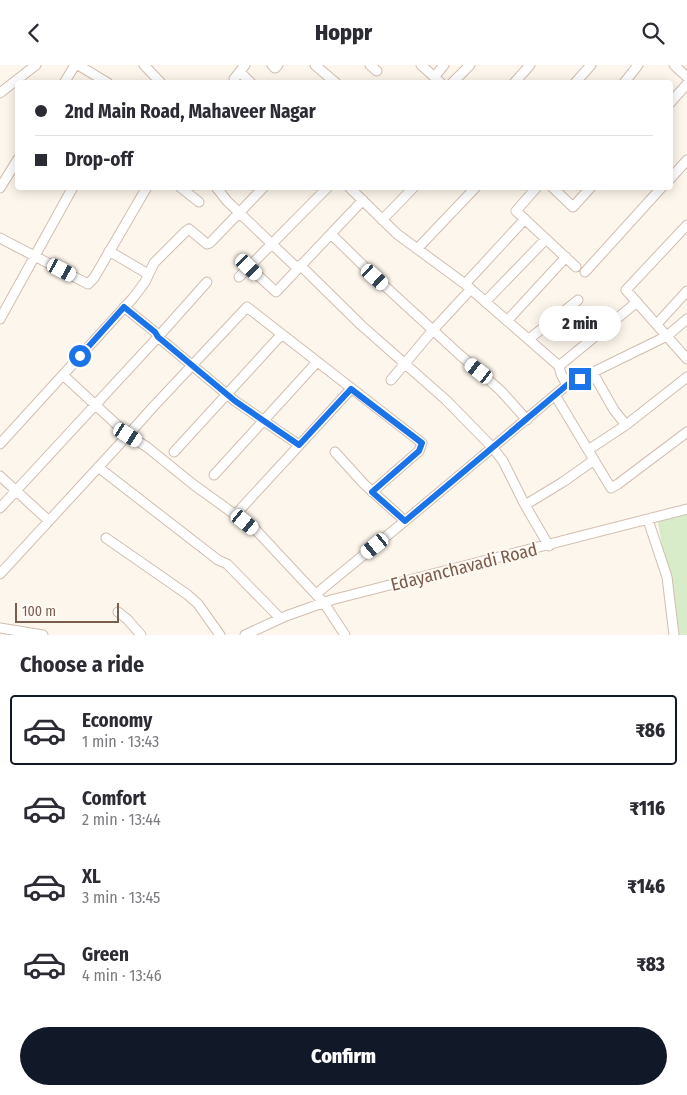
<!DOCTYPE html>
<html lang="en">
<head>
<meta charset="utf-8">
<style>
	:root { --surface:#fff; --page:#f2f2f3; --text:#2b2b33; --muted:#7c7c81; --line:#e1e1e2; --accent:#111827 }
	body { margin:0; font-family:"Fira Sans Condensed",sans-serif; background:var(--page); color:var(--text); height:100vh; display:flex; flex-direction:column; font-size:19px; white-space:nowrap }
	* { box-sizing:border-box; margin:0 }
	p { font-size:16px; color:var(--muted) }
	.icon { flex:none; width:28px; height:28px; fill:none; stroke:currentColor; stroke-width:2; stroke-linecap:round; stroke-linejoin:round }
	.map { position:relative; height:570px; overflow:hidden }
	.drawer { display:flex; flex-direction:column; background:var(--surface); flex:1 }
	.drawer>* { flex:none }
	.top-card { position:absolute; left:15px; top:15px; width:658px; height:110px; border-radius:5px; box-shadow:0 2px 12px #0003; display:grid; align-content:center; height:110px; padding:0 20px; background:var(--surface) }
	.scale { position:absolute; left:15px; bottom:12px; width:104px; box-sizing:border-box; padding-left:5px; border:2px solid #7a5c4d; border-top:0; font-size:14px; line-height:18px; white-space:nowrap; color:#7a5c4d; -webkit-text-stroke:4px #fffaf3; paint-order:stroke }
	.end { position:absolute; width:22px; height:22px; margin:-11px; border:6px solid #1a73e8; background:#fff; box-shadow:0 0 0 2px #fff }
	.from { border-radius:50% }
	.bubble { position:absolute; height:35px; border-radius:18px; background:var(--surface); box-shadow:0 2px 12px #0003; font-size:16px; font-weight:800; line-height:35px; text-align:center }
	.car { position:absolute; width:15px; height:30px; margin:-15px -8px; border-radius:6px; box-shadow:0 0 4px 1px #0007; background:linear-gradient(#fff 24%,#345 0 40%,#fff 0 76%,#345 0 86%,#fff 0) }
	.top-card b { display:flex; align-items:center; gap:18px; height:48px; font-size:19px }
	.top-card b+b { border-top:1px solid var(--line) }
	.top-card i { width:12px; height:12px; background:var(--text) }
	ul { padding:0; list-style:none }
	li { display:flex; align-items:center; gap:15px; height:70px; margin:0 10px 8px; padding:0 10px; border:2px solid transparent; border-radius:5px }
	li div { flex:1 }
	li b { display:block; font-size:19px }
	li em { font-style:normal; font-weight:800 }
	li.current { border-color:var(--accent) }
	li>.icon { width:45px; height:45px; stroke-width:1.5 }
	h2 { padding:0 20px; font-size:22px; line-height:60px }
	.action { display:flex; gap:10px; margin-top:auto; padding:10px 20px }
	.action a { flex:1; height:58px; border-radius:30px; background:var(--accent); color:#fff; font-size:20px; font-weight:800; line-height:58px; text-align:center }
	header { display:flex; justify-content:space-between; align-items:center; height:65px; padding:0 20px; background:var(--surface); font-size:22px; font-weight:800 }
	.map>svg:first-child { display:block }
	.green { fill:#d8ecc9 }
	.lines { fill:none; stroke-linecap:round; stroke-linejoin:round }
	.minor-casing { stroke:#d1beb0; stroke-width:11 }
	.minor { stroke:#fff; stroke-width:9 }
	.route { stroke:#1a73e8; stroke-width:6 }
	.labels { text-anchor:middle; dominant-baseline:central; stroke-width:4; stroke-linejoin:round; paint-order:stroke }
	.street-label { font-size:18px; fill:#7a5c4d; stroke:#fffaf3 }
</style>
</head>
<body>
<header><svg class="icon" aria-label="back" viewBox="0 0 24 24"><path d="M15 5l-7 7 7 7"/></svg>Hoppr<svg class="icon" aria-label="search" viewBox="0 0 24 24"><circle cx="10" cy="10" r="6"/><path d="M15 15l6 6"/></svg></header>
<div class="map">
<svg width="687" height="570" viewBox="0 0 687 570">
	<rect width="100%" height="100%" fill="#fdf6ec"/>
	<path class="green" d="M687,445V570H677L657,452Z"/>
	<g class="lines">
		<g class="minor-casing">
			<path id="minor" d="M78,0L108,18
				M144,0L161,18
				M272,0L275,3L278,0
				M315,0L336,18
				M370,0L377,6
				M421,0L441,18
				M674,0L687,12
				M240,7L251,18
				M435,11L444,0
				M234,14L245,0
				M64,18L75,0
				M452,18L470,0
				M514,18L530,0
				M575,18L591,0
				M624,18L638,0
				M0,28L36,0
				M670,38L687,19
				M670,114L687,95
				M180,122L199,137
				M216,122L227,136L297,203
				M349,122L397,169L465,219L559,301L637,237
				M537,122L516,146L576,202
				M552,122L573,142L591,122
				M0,123L18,94
				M382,155L414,122
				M687,160L626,225L687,294
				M331,169L375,212L460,290L479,306L501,326L527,355
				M0,173L88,219L94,213L147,122
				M418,183L476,122
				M109,186L148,209
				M300,200L361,260L446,335L493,383L503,396L525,440L549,481
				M249,202L276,227L363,135
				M585,207L662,122
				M239,212L328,122
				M465,219L525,154
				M485,237L546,174
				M124,242L155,267L158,272L235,336L299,380
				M0,254L73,122
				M507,256L566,192
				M657,259L687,226
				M529,274L578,235
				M559,301L561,309L567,320
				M593,308L614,345L626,360
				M391,315L433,265L471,224
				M555,330L588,385L626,360L687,312
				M0,379L133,233L145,217L154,198L186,166L189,164L207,179L210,178L264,122
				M588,385L611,423L618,419L687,367
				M174,387L281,270
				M335,387L364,419L405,456L567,320L667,271L687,254
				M98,402L218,495L227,499L280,553
				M214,410L317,297
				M0,411L49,456
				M525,440L563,417L594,395
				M0,443L158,272L207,217
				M236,449L351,324
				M648,455L667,512L674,570
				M106,473L188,530L198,539L220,570
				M0,509L128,370L63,310
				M316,529L405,456
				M118,547L127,554L141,570
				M0,563L43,570
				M245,570L286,551L331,535L687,444
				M345,570L324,538L255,464L194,420L147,382L128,370L153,342L247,242L422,378L419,386L372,427"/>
		</g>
		<use href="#minor" class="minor"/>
	</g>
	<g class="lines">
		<path class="route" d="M80,291L124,242L155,267L158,272L235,336L299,380L351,324L422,378L419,386L372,427L405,456L567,320L580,314"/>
	</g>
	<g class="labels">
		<g class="street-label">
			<text transform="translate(464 502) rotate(-14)">Edayanchavadi Road</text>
		</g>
	</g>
</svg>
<div class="scale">100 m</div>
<i class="end from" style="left:80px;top:291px"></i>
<i class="end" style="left:580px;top:314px"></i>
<div class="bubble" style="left:539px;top:241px;width:82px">2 min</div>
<i class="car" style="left:249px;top:202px;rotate:134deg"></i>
<i class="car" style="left:62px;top:205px;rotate:118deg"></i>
<i class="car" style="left:375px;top:212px;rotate:132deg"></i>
<i class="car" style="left:479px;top:306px;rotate:308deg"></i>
<i class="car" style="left:128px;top:370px;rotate:122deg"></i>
<i class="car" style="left:245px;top:457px;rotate:129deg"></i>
<i class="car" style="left:375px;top:481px;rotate:231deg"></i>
<div class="top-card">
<b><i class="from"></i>2nd Main Road, Mahaveer Nagar</b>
<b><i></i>Drop-off</b>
</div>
</div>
<section class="drawer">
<h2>Choose a ride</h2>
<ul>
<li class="current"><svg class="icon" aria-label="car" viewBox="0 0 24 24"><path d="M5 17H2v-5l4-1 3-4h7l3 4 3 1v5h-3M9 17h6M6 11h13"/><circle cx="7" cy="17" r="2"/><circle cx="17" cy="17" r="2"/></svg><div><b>Economy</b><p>1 min · 13:43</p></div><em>₹86</em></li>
<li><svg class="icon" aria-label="car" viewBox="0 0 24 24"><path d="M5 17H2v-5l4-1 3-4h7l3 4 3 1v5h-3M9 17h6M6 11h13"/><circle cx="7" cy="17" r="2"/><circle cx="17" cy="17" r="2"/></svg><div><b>Comfort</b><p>2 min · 13:44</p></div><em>₹116</em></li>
<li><svg class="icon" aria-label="car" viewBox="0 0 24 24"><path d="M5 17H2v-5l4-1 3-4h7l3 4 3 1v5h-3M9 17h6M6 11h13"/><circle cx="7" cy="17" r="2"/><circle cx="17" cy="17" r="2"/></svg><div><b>XL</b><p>3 min · 13:45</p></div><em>₹146</em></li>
<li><svg class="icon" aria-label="car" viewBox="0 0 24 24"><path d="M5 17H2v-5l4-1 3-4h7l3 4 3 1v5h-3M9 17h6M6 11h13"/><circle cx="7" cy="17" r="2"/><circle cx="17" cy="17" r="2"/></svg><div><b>Green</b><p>4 min · 13:46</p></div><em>₹83</em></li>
</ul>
<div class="action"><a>Confirm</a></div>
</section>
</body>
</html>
